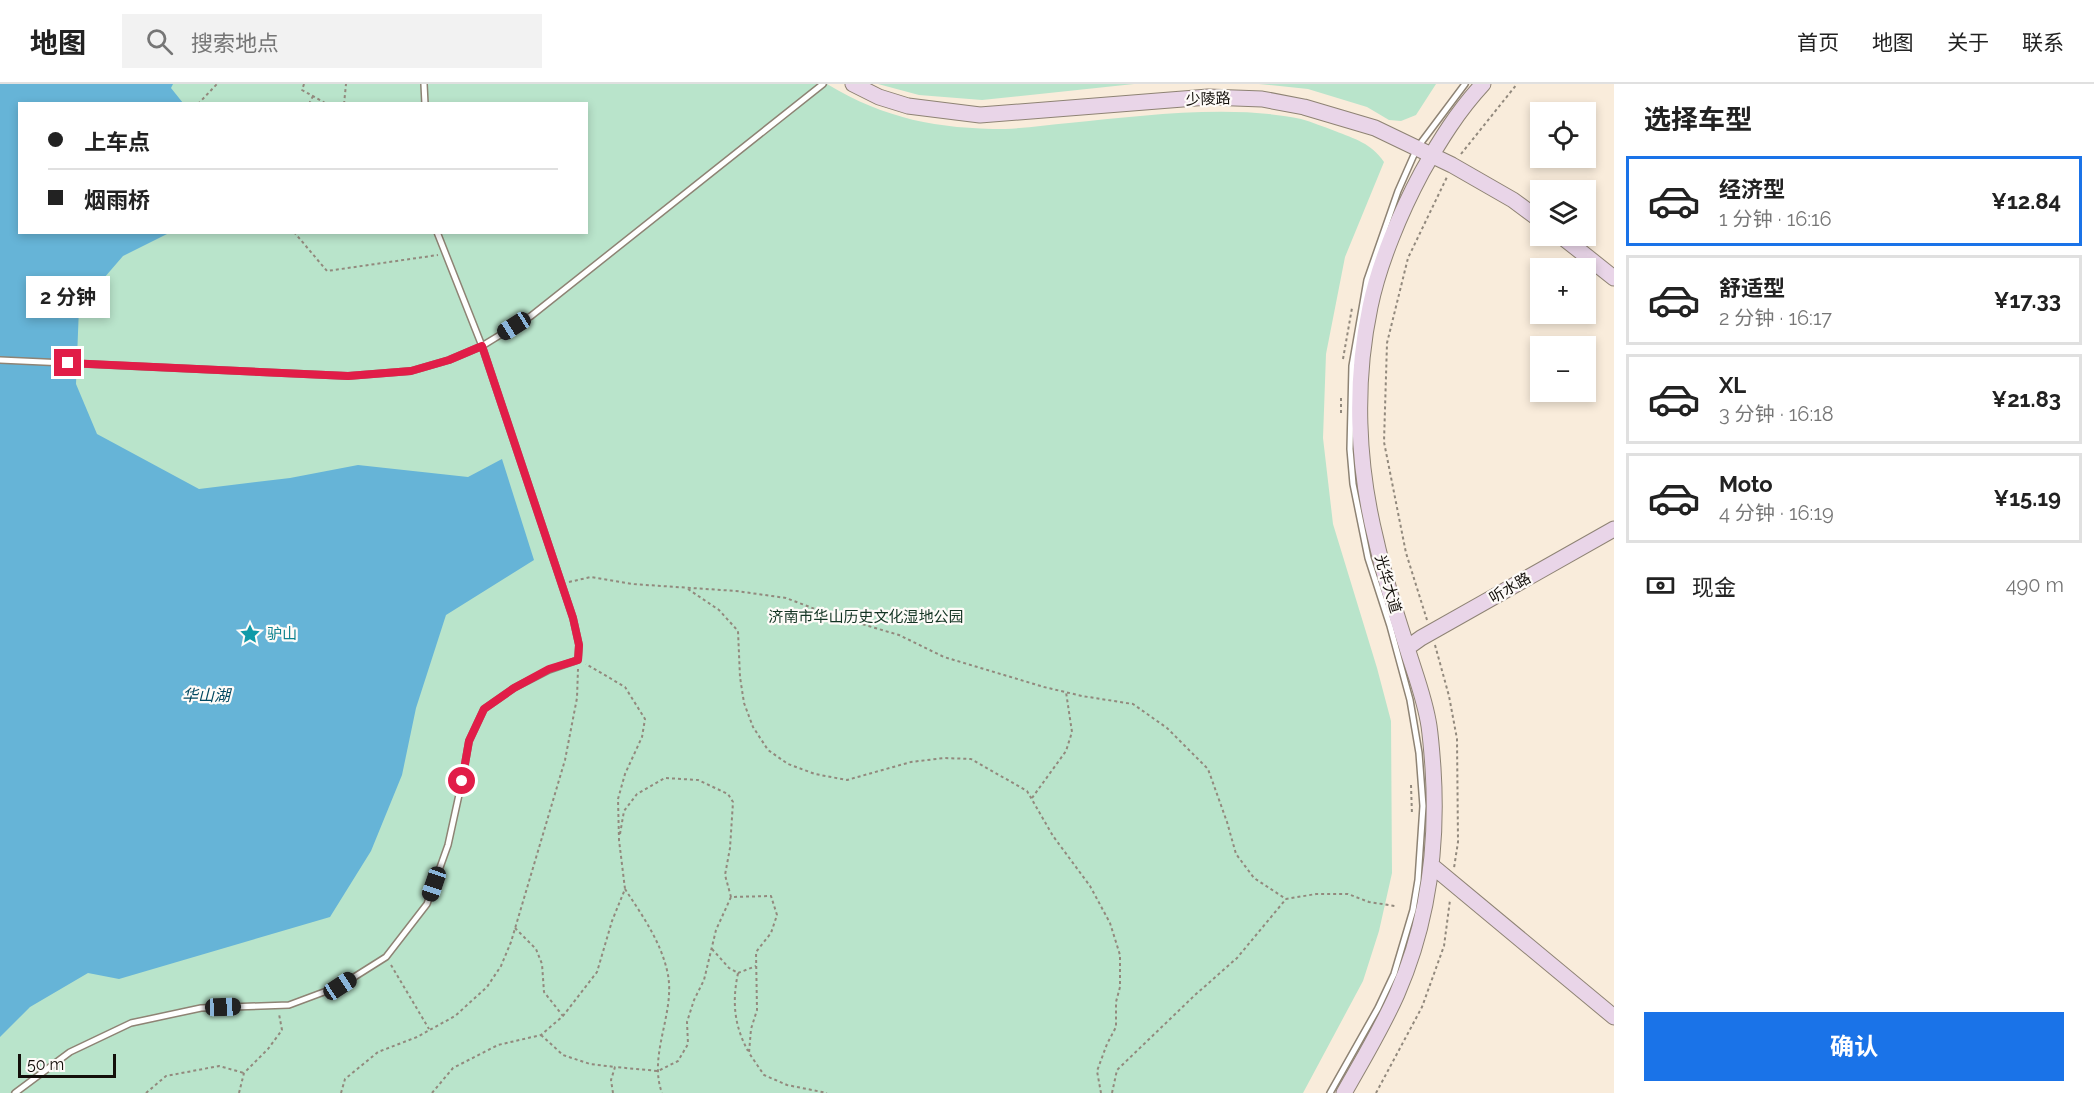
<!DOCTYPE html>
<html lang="zh">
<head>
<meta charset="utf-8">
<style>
	:root { --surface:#fff; --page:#f2f2f2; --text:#222; --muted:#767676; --line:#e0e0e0; --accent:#1a73e8 }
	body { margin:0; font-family:Raleway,"Noto Sans SC",sans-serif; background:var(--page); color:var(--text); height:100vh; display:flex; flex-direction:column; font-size:22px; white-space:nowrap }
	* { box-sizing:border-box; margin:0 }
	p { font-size:20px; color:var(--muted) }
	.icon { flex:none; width:33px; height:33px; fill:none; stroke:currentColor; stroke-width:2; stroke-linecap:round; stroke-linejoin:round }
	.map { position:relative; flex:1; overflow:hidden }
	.drawer { display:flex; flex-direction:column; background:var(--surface); width:480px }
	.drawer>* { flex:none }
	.hud { position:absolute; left:18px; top:18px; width:570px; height:132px; border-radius:0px; box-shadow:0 3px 9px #0003; display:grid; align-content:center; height:132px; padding:0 30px; background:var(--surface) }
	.controls { position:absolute; left:1530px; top:18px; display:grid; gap:12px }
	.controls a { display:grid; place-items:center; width:66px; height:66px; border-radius:0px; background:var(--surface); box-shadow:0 3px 9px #0003; font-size:30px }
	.scale { position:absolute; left:18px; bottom:15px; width:98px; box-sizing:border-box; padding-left:6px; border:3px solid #130f0a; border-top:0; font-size:16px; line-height:21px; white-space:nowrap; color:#130f0a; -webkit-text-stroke:4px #fefbf8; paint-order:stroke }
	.end { position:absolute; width:27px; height:27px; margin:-14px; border:8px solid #e11d48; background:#fff; box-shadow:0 0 0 3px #fff }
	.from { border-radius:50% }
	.bubble { position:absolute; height:42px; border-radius:0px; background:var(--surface); box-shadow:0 3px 9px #0003; font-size:20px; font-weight:700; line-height:42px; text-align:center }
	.car { position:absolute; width:18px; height:36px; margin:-18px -9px; border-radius:8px; box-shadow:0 0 4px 2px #0007; background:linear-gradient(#222 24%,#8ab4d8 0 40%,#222 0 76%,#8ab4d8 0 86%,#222 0) }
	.hud b { display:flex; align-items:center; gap:21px; height:57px; font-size:22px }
	.hud b+b { border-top:2px solid var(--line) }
	.hud i { width:15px; height:15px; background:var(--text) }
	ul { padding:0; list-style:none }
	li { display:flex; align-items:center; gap:18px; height:90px; margin:0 12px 9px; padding:0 18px; border:3px solid var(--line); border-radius:0px }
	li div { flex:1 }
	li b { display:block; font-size:22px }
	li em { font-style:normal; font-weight:700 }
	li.on { border-color:var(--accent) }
	li>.icon { width:54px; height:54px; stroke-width:1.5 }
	h2 { padding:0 30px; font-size:27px; line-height:72px }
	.pay { display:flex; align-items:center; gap:15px; height:66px; padding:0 30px; font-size:22px }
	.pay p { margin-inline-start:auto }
	.primary-button { display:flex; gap:12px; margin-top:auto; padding:12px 30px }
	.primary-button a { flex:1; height:69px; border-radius:0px; background:var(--accent); color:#fff; font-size:24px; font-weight:700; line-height:69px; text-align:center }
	header { display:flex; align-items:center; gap:36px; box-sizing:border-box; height:84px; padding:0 30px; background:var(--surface); border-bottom:2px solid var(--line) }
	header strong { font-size:28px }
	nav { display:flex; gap:33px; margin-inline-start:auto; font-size:21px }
	.search { width:420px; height:54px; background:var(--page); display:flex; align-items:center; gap:15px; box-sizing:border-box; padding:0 21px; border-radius:0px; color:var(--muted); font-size:22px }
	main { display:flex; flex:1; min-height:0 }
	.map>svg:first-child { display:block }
	.green { fill:#b9e4cb; fill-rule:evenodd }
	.water { fill:#66b4d7 }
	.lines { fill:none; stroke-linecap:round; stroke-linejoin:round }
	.lane-casing { stroke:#8e8374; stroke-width:8 }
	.secondary-casing { stroke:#8e8374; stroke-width:17 }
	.path { stroke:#92897d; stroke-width:2; stroke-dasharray:3 3; stroke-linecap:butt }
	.lane { stroke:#fff; stroke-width:5 }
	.secondary { stroke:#e9d5e8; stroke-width:15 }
	.route { stroke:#e11d48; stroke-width:8 }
	.labels { text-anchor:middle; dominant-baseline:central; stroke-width:4.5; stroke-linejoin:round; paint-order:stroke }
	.street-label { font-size:15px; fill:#130f0a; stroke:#fefbf8 }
	.park-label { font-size:15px; fill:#133423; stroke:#fefbf8 }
	.culture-label { font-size:15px; fill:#0d838f; stroke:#fefbf8; text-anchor:start }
	.water-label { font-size:16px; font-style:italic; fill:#024860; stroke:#fefbf8 }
</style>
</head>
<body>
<header>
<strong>地图</strong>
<div class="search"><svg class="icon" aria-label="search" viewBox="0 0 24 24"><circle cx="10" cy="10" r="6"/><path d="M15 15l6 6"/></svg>搜索地点</div>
<nav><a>首页</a><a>地图</a><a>关于</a><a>联系</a></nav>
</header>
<main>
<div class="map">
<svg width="1614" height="1009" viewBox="0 0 1614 1009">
	<rect width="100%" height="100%" fill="#f9ecdb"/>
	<path class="green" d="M0,0H827C885,35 938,45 1005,45C1026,44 1048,41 1069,39C1140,32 1231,20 1301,35C1312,38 1324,43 1335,47C1355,55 1371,59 1384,78L1345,173L1326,270L1323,354L1333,440L1377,584L1391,637L1392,789L1379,847L1363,897L1303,1009H0ZM20,20H586V148H20Z
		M878,0H1134L982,16L919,11Z
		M1259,0H1436L1416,31L1401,37L1389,36L1367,23L1308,5Z"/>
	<path class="water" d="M0,0H173L171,4L183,19L20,20V148L169,149L123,172L79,223L76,300L97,350L199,405L290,394L358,381L468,393L502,375L534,476L446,531L416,624L402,691L371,767L330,833L119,895L88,889L30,923L0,953Z"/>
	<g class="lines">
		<g class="lane-casing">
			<path id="lane" d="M424,0L425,20
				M0,276L348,292L411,287L449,276L482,262L531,232L823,0
				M15,1009L70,968L131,939L201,924L289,921L340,902L386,873L427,820L448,761L462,697L469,657L484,625L514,604L549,586L578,576L579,561L573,534L482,262L437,148
				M1330,1009L1378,924L1394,890L1413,826L1418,796L1423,722L1419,669L1410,616L1390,542L1368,474L1353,400L1350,365L1352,282L1367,196L1398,107L1417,64L1465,0"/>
		</g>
		<g class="secondary-casing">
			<path id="secondary" d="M853,0L879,13L908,22L980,31L1208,13L1262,15L1304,23L1375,44L1452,81L1513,116L1540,136
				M1561,152L1614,194
				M1407,564L1421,554L1614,445
				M1431,781L1614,933
				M1344,1009C1362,977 1382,944 1397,910C1428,839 1438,761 1433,684C1432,670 1431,656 1429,642C1425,615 1415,590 1407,564C1396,529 1384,493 1376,456C1357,380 1354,299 1370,223C1379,179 1401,127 1422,88C1440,56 1458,27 1483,0"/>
		</g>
		<path class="path" d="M304,0L302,6L327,20
			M198,20L217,0
			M309,20L313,12
			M344,20L346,0
			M1461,70L1517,0
			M294,148L327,187L438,171
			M1343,275L1352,224
			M1341,329V313
			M569,498L591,493L632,500L736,507L786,514L831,531L899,551L944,573L1044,603L1082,612L1133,620L1167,644L1208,685L1227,738L1236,770L1254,794L1286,815L1316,810H1348L1369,818L1395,822
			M688,505L719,526L738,547L740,593L744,619L753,643L768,666L788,680L815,690L847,696L911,678L944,674L971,675L1027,707L1053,752L1090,802L1110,839L1120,871V903L1116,918V943L1107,960L1097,987L1101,1009
			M1427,536L1406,469L1384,358L1387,259L1408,174L1447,93
			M1435,561L1449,612L1457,655L1458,758L1454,784
			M1411,701L1412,731
			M1032,714L1066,667L1072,648L1066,608
			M620,750L624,727L637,710L665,694L698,696L728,710L733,718L730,764L725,791L731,813L771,812L777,831L771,849L756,868L757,926L751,945L749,969L764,991L787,1001L827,1009
			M625,805C642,831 662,859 668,891C675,930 648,971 662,1009
			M515,844L536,865L542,880L544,908L563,932
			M712,865L729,884L738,889C732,918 734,941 748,967
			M391,881L429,945
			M738,889L756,882
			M541,951L563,971L590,980L615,983
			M146,1009L166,992L219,982L244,989
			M239,1009L244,989L268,965L282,946L279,930
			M341,1009L345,995L378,968L417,953L455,932L487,903L501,882L511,858L565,676L577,614L578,585
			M432,1009L453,984L498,961L541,951L563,932L597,888L612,837L625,805L619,756L618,715L625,690L642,653L645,635L625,603L586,580
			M613,1009L611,996L615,983L658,987L678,977L688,960L687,938L694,916L704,896L716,846L731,813
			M1112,1009L1117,986L1195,911L1237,874L1286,815
			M1376,1009L1422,923L1444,862L1450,816"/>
		<use href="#lane" class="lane"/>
		<use href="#secondary" class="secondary"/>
	</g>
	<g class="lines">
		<path class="route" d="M68,279L348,292L411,287L449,276L482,262L573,534L579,561L578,576L549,585L514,604L484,625L469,657L462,697"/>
	</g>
	<defs>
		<g id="sight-bare" transform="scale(1.62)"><path d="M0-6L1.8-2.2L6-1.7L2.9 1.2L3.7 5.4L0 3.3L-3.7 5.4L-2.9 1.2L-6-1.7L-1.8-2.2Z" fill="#0f9aa8" stroke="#fefbf8" stroke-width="2.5" paint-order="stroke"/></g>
	</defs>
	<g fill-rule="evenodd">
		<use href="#sight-bare" x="250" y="550"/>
	</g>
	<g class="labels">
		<g class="street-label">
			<text transform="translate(1208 15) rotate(-2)">少陵路</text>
			<text transform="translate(1388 500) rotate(74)">光华大道</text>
			<text transform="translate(1510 504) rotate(-30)">听水路</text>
		</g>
		<g class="park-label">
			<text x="866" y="533">济南市华山历史文化湿地公园</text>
		</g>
		<g class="culture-label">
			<text x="267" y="550">驴山</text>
		</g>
		<g class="water-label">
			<text x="206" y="611">华山湖</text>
		</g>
	</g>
</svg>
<div class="controls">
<a><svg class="icon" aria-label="locate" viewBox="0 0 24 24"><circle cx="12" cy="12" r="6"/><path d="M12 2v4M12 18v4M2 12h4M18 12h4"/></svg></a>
<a><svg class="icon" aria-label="layers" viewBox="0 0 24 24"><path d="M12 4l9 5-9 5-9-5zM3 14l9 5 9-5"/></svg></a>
<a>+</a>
<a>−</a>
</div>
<div class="scale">50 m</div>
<i class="end from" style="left:462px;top:697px"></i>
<i class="end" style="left:68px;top:279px"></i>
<div class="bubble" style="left:26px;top:192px;width:84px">2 分钟</div>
<i class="car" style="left:514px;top:242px;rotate:238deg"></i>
<i class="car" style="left:434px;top:800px;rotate:199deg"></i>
<i class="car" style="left:340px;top:902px;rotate:57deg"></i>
<i class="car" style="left:223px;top:923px;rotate:88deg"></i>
<div class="hud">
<b><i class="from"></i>上车点</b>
<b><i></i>烟雨桥</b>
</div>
</div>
<section class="drawer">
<h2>选择车型</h2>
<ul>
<li class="on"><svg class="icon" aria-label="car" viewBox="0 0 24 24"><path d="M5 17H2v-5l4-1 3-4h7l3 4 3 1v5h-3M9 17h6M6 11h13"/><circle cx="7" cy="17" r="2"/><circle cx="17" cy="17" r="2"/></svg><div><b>经济型</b><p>1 分钟 · 16:16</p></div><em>¥12.84</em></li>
<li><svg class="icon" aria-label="car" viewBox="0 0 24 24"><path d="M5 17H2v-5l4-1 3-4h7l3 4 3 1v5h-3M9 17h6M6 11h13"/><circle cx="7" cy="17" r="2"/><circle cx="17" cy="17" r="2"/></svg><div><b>舒适型</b><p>2 分钟 · 16:17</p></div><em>¥17.33</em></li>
<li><svg class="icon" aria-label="car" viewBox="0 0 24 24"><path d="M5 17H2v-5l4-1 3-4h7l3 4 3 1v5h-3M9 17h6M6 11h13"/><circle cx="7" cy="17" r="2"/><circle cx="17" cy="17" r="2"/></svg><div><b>XL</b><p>3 分钟 · 16:18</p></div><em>¥21.83</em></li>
<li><svg class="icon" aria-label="car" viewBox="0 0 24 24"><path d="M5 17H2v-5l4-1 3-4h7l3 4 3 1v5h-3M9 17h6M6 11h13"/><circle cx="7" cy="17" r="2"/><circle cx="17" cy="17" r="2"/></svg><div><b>Moto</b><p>4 分钟 · 16:19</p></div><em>¥15.19</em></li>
</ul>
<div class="pay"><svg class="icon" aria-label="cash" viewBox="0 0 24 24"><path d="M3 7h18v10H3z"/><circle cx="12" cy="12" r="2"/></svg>现金<p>490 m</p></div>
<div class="primary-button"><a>确认</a></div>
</section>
</main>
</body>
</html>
